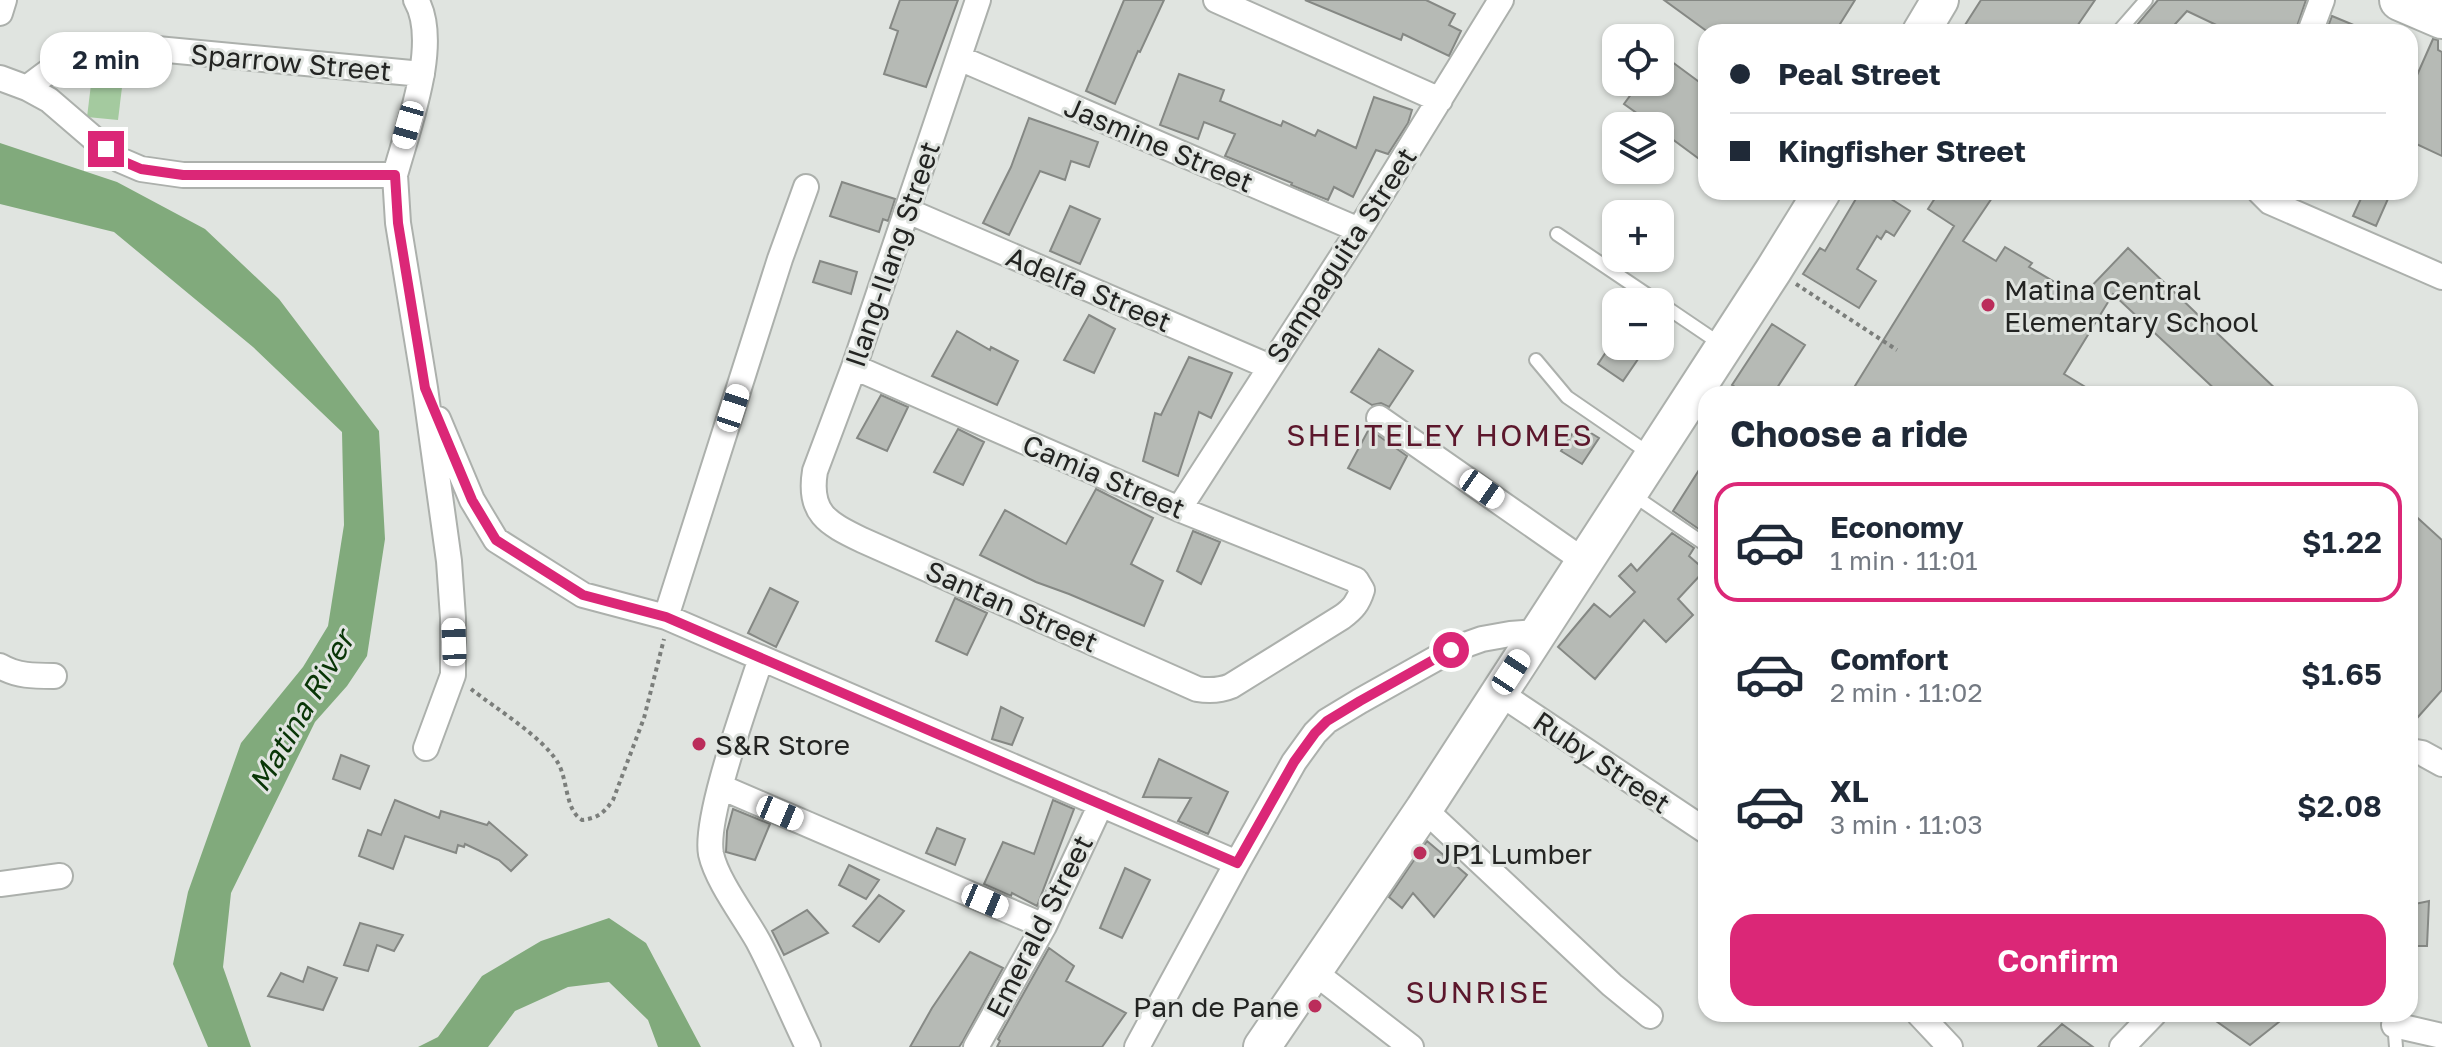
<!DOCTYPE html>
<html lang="en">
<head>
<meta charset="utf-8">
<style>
	:root { --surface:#fff; --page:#f6f6f7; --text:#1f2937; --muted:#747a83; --line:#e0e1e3; --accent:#db2777 }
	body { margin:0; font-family:"Golos Text",sans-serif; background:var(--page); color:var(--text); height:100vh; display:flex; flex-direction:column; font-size:30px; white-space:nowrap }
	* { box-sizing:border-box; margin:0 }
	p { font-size:26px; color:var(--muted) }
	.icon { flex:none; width:44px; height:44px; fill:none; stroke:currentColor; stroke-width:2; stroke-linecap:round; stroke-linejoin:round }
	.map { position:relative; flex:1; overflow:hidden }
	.panel { position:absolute; left:1698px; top:386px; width:720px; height:636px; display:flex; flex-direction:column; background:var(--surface); border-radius:24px; box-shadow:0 2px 6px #0004 }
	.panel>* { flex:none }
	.hud { position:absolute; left:1698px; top:24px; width:720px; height:176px; border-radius:24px; box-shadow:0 2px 6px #0004; display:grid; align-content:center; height:176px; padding:0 32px; background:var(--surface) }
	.fabs { position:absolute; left:1602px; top:24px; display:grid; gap:16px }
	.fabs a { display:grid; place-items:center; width:72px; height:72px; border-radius:16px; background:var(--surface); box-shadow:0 2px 6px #0004; font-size:40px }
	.end { position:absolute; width:36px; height:36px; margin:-18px; border:10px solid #db2777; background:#fff; box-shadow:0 0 0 4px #fff }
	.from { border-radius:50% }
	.bubble { position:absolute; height:56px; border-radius:24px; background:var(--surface); box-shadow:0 2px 6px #0004; font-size:26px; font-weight:600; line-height:56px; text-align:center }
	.car { position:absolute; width:24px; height:48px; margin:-24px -12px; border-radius:10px; box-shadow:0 0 6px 2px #0007; background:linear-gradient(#fff 24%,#345 0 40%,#fff 0 76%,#345 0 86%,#fff 0) }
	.hud b { display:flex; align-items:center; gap:28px; height:76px; font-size:30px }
	.hud b+b { border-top:2px solid var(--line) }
	.hud i { width:20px; height:20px; background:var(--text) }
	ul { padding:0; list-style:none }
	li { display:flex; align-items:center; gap:24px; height:120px; margin:0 16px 12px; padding:0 16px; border:4px solid transparent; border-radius:24px }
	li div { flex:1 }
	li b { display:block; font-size:30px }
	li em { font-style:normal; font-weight:600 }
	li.current { border-color:var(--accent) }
	li>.icon { width:72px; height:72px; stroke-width:1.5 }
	h2 { padding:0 32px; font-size:36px; line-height:96px }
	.primary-button { display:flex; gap:16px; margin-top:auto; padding:16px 32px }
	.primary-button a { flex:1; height:92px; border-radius:24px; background:var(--accent); color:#fff; font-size:32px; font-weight:600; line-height:92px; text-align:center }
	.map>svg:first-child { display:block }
	.green { fill:#a4ca9f }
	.water { fill:#81aa7c }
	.building { fill:#b6bab5; stroke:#858884; stroke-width:2 }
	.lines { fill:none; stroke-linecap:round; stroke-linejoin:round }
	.service-casing { stroke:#acb0ac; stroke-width:16 }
	.minor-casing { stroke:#acb0ac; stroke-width:28 }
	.secondary-casing { stroke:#acb0ac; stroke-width:40 }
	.primary-casing { stroke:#acb0ac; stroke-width:44 }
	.path { stroke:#7b7e7b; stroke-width:4; stroke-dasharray:4 4; stroke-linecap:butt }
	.service { stroke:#fff; stroke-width:12 }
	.minor { stroke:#fff; stroke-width:24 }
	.secondary { stroke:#fff; stroke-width:36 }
	.primary { stroke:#fff; stroke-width:40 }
	.route { stroke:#db2777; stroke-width:10 }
	.poi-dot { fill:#bb2d5b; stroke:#e0e4e0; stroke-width:3 }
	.labels { text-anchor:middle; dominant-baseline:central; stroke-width:6; stroke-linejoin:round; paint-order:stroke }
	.street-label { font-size:28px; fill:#232422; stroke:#e0e4e0 }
	.poi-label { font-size:28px; fill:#232422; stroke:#e0e4e0; text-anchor:start }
	.neighbourhood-label { font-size:30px; letter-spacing:2px; fill:#5c172c; stroke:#e0e4e0 }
	.water-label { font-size:30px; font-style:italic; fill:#083506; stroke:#e0e4e0 }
</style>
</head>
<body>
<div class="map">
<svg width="2442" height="1047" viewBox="0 0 2442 1047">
	<rect width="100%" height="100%" fill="#e0e4e0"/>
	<path class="green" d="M94,60L125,63L118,120L87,117Z"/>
	<path class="water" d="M0,143L117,182L205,229L279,299L379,431L385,539L367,656L347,686L315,722L231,893L223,967L251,1047H208L173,964L188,892L241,743L303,667L328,626L344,525L342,432L253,347L114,232L0,204Z
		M609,918L646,943L701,1047H658L648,1020L609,982L568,987L515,1011L488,1047H418L438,1037L482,976L541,941Z"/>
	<path class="building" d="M900,0H958L926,87L884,74L898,31L890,28Z
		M1124,0H1164L1140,52L1138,51L1115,104L1086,91Z
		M1305,0H1426L1455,14L1449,25L1461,31L1449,56L1403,34L1401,40Z
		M1664,0H1855L1835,32H1708Z
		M1981,0H2095L2073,32H1975L1965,25Z
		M2158,0H2306L2295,32H2231L2187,11L2168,32H2131Z
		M2332,16L2368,31V32H2326Z
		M2433,39L2438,40V50L2442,52V156L2410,141V91Z
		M1660,53L1706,87V164L1660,130V126H1655L1624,104L1640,82H1660Z
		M1179,74L1224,90L1220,101L1281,126L1283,121L1315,136L1318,130L1356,148L1374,97L1412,110L1408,123L1388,154L1376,150L1353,197L1334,187L1328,200L1291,185L1292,183L1225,156L1235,134L1204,122L1198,139L1160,125Z
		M1029,118L1098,142L1089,167L1071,161L1065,180L1040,171L1009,235L983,223L1011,167Z
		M842,182L895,199L888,221L883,219L879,232L830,216Z
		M1860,192H1880L1910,211L1894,236L1886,231L1881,239L1877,236L1857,269L1876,281L1859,308L1803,274L1820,248L1825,251Z
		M1939,192H1996L1963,241L1996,261L2005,247L2032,263L2029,267L2070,291L2073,285L2085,293L2128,248L2281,394H2220L2113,294L2064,374L2097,394H1850L1954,226L1928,209Z
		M2364,192H2391L2376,226L2353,216Z
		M1070,206L1100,219L1080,264L1050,251Z
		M820,261L857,272L851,294L813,282Z
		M1089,315L1115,329L1094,373L1064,360Z
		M1772,324L1805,345L1773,394H1730L1735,387L1732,385Z
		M957,331L990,350L991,347L1018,361L997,405L932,376Z
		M1610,346H1647L1623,381L1598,364Z
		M1379,349L1413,371L1389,407L1381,403L1372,405L1351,392Z
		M1189,357L1232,373L1211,418L1199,412L1178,476L1143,461L1155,413L1161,415Z
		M881,395L908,407L887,451L857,438Z
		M1578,425L1599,438L1582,464L1561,451Z
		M958,429L984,442L963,485L934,472Z
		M1369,429L1407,456L1390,489L1348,468Z
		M1706,459V528L1703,532L1673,511Z
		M1096,489L1153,518L1131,564L1163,581L1144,626L1069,594L1036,582L980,555L1005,510L1066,544Z
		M2410,511L2442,540V690L2410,726Z
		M1193,531L1220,542L1201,584L1177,571Z
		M1672,533L1694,548L1689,556L1705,570L1678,599L1693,615L1666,642L1644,620L1595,679L1558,647L1594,604L1610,617L1635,592L1619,576L1631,564L1637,571Z
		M770,588L798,602L776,647L748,633Z
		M955,598L987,613L967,655L936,641Z
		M1001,707L1023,718L1012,745L992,739Z
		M341,755L369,766L360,789L333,779Z
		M1159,759L1228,792L1208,834L1178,821L1191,798L1143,797Z
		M395,800L439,818L441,811L487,825L489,822L527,855L511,871L499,860L465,844L464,847L458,845L456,853L405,836L393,869L359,856L368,830L381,835Z
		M1053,800L1074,809L1037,906L1012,893L1011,896L984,884L1003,842L1034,854Z
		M733,809L770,824L755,860L726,852L727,831Z
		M937,828L965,839L955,865L926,853Z
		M1427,841L1467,875L1434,917L1413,893L1402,908L1389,897Z
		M849,865L879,880L866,899L839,885Z
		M1125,868L1150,880L1122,938L1100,928Z
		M879,895L904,911L879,942L853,926Z
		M2429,901L2427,946H2410V905Z
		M807,910L828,933L784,955L772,931Z
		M360,923L403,935L394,951L377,945L368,971L344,965Z
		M1049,948L1074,966L1066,981L1126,1013L1102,1047H997L1000,1041L998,1039Z
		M970,952L1003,968L963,1041L959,1047H910L932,1008Z
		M308,967L337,978L323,1010L268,996L281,973L303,982Z
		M2206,1014H2289L2250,1045Z
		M2062,1024L2093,1047H2038Z"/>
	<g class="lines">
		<g class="service-casing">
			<path id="service" d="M2118,32L2146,0
				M1557,234L1658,302
				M1660,303L1722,345
				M1536,360L1567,397L1650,454
				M1633,495L1706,545
				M2394,1022L2396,1047"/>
		</g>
		<g class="minor-casing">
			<path id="minor" d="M1216,0L1440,100
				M0,13L4,0
				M2310,32L2322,0
				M959,58L1359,230
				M0,78L27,88L49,100L106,149L120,160L141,169L183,175H395L398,223L425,388L449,561L453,618V675L426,748
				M27,88C49,71 74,50 102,47C113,46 125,47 136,47L422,74
				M395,175C407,130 441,43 416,0
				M2260,192L2270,202L2442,277
				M908,211L1270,367
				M854,367L1179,509L1356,580L1362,590C1358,603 1353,609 1342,617L1231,686C1219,691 1209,691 1197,689L862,540C827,523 808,513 815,471L854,367L978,0
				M1379,418L1584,561
				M438,419L472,500L496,540L583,595L666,617L1237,863
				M1179,509L1359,230L1501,0
				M666,617L780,259L806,187
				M761,658C748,699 704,817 711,854C717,881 744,916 758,941C776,975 791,1012 808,1047
				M0,666C17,676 34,676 54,676
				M1498,692L1706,831
				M2410,751L2422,753L2442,764
				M721,787L1044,926
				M1424,809L1612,985L1650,1016
				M0,884L60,876
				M1314,972L1411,1047
				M1919,1014L1950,1047
				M2394,1025L2442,1036
				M976,1047L1044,926L1101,804
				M1137,1047L1237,863L1294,762L1315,733L1327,721L1360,701L1451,650L1482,639L1510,634L1537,632
				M2122,1047L2154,1014"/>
		</g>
		<g class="secondary-casing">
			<path id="secondary" d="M1921,32L1940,0
				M1262,1047L1424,809L1773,271L1822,192"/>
		</g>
		<g class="primary-casing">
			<path id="primary" d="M2400,0L2442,18"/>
		</g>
		<path class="path" d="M1796,284L1897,350
			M471,689C495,708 544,738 558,763C568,780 565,810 582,820C598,818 604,813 613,800L644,718L664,639"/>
		<use href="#service" class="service"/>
		<use href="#minor" class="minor"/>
		<use href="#secondary" class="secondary"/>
		<use href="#primary" class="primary"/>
	</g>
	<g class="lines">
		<path class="route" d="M106,149L120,160L141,169L183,175H395L398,223L425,388L472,500L496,540L583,595L666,617L1237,863L1294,762L1315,733L1327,721L1360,701L1451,650"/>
	</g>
	<g class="poi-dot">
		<circle cx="1988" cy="305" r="8"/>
		<circle cx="699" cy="744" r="8"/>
		<circle cx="1420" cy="853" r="8"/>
		<circle cx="1315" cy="1006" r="8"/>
	</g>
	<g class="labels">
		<g class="street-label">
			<text transform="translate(291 62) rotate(5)">Sparrow Street</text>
			<text transform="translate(1159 144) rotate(23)">Jasmine Street</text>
			<text transform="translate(892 254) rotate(-71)">Ilang-Ilang Street</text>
			<text transform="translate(1341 255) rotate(-57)">Sampaguita Street</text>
			<text transform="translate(1089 289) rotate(23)">Adelfa Street</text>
			<text transform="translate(1104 476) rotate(23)">Camia Street</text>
			<text transform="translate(1012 606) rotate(24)">Santan Street</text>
			<text transform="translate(1602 762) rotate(34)">Ruby Street</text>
			<text transform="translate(1039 926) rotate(-63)">Emerald Street</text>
		</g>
		<g class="poi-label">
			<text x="2004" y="289">Matina Central<tspan x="2004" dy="32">Elementary School</tspan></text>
			<text x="715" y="744">S&amp;R Store</text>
			<text x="1436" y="853">JP1 Lumber</text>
			<text x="1299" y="1006" text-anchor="end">Pan de Pane</text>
		</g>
		<g class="neighbourhood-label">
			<text x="1440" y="435">SHEITELEY HOMES</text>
			<text x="1478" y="992">SUNRISE</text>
		</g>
		<g class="water-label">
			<text transform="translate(301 711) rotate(-60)">Matina River</text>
		</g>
	</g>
</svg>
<div class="fabs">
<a><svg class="icon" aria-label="locate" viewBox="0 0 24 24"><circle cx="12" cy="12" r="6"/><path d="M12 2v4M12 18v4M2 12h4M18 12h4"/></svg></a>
<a><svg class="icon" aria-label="layers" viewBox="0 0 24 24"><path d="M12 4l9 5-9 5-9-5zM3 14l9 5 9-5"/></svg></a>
<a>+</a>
<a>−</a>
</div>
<i class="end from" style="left:1451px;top:650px"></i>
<i class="end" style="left:106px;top:149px"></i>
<div class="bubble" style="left:40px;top:32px;width:132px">2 min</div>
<i class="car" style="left:408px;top:125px;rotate:196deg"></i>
<i class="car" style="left:733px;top:408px;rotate:18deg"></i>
<i class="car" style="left:1482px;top:489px;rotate:125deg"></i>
<i class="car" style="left:454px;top:642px;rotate:358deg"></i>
<i class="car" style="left:1511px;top:672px;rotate:33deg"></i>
<i class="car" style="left:780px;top:813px;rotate:113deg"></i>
<i class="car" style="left:985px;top:901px;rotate:113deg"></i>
<div class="hud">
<b><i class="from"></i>Peal Street</b>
<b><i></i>Kingfisher Street</b>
</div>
<section class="panel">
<h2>Choose a ride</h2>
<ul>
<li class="current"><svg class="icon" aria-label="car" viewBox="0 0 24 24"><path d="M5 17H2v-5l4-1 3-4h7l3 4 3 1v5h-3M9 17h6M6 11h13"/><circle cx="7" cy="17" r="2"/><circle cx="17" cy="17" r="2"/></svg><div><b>Economy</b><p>1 min · 11:01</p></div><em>$1.22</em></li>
<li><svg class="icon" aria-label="car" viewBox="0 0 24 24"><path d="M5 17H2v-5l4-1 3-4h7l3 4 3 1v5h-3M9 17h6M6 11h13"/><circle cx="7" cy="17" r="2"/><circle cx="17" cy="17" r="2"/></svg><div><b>Comfort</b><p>2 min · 11:02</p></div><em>$1.65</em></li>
<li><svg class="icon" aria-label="car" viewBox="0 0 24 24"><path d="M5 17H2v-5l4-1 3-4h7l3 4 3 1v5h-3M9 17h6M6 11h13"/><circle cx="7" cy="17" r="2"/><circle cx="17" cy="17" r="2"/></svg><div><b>XL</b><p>3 min · 11:03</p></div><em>$2.08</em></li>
</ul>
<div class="primary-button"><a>Confirm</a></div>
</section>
</div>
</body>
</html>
